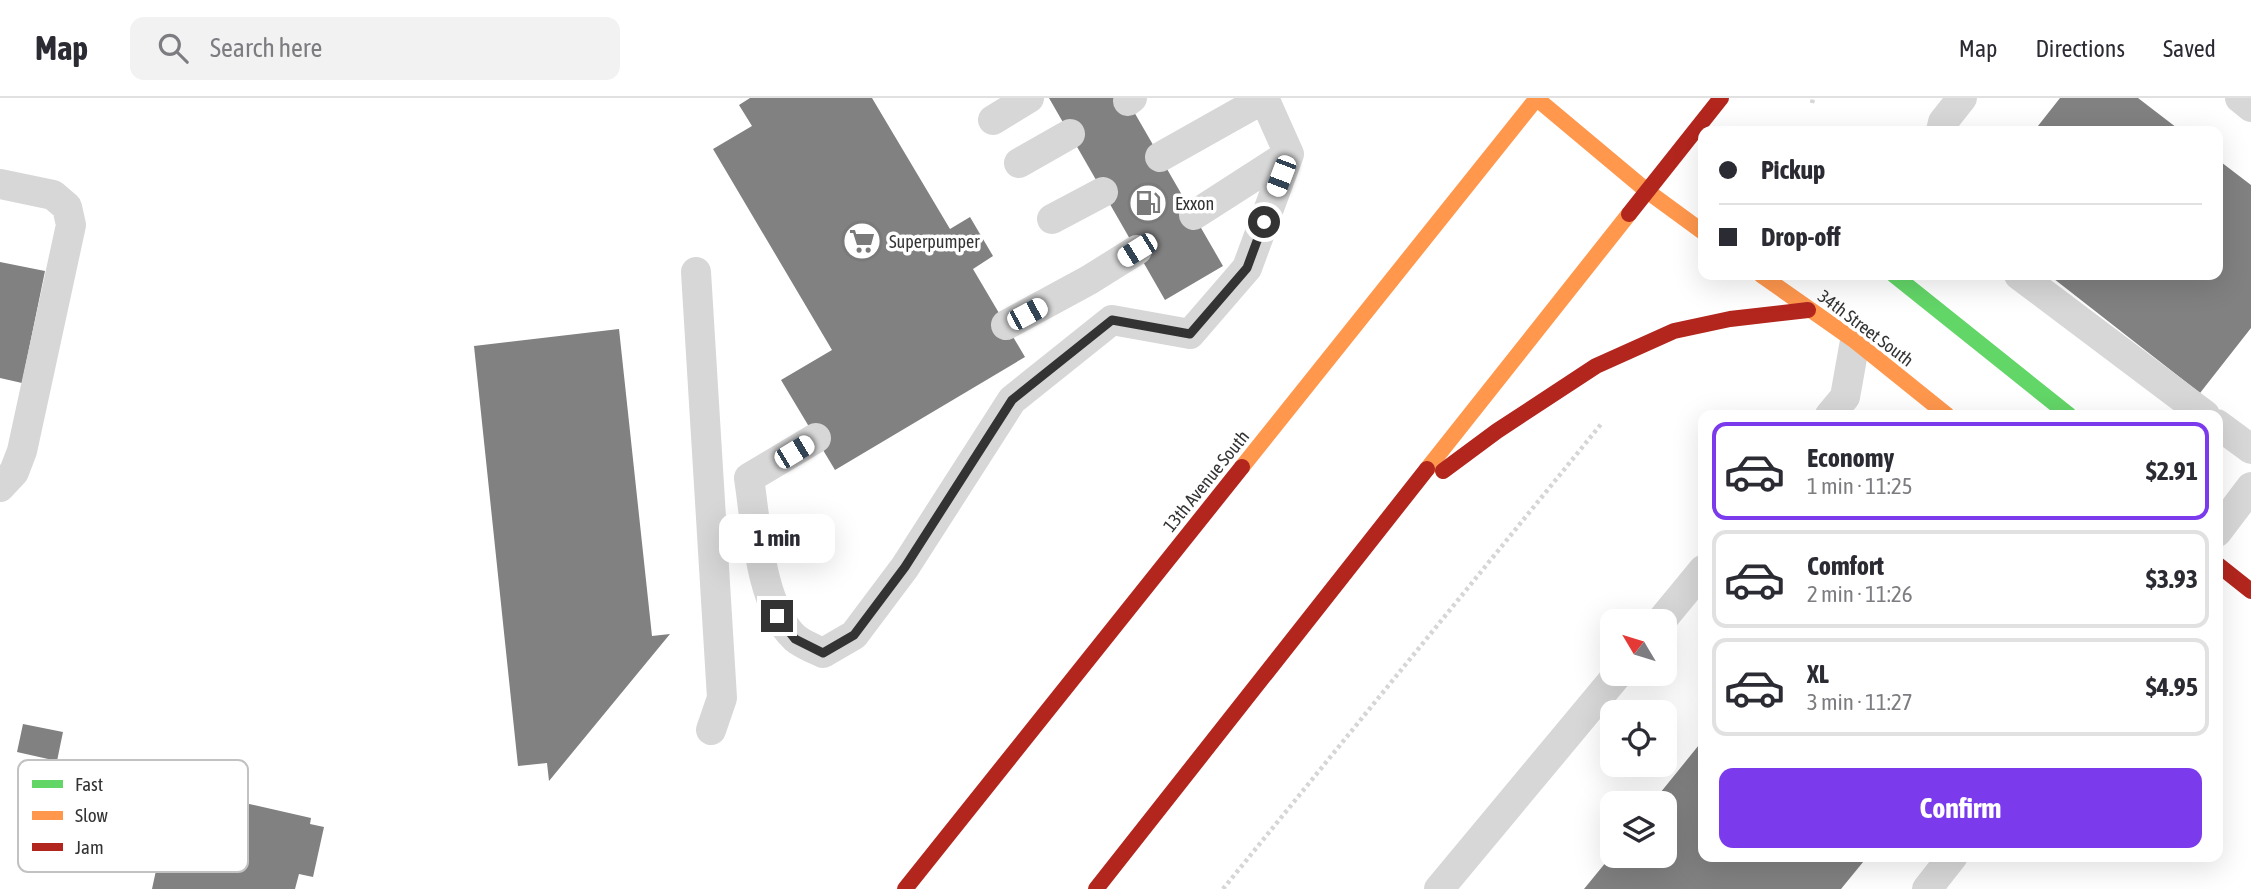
<!DOCTYPE html>
<html lang="en">
<head>
<meta charset="utf-8">
<style>
	:root { --surface:#fff; --page:#f2f2f3; --text:#2b2b33; --muted:#7c7c81; --line:#e1e1e2; --accent:#7c3aed }
	body { margin:0; font-family:"Asap Condensed",sans-serif; background:var(--page); color:var(--text); height:100vh; display:flex; flex-direction:column; font-size:26px; white-space:nowrap }
	* { box-sizing:border-box; margin:0 }
	p { font-size:23px; color:var(--muted) }
	.icon { flex:none; width:38px; height:38px; fill:none; stroke:currentColor; stroke-width:2; stroke-linecap:round; stroke-linejoin:round }
	.map { position:relative; flex:1; overflow:hidden }
	.details { position:absolute; left:1698px; top:312px; width:525px; height:452px; display:flex; flex-direction:column; background:var(--surface); border-radius:14px; box-shadow:0 7px 28px #0002 }
	.details>* { flex:none }
	.guide { position:absolute; left:1698px; top:28px; width:525px; height:154px; border-radius:14px; box-shadow:0 7px 28px #0002; display:grid; align-content:center; height:154px; padding:0 21px; background:var(--surface) }
	.needle { width:46px; rotate:308deg }
	.buttons { position:absolute; left:1600px; top:511px; display:grid; gap:14px }
	.buttons a { display:grid; place-items:center; width:77px; height:77px; border-radius:14px; background:var(--surface); box-shadow:0 7px 28px #0002; font-size:35px }
	.end { position:absolute; width:32px; height:32px; margin:-16px; border:9px solid #333; background:#fff; box-shadow:0 0 0 4px #fff }
	.from { border-radius:50% }
	.bubble { position:absolute; height:49px; border-radius:14px; background:var(--surface); box-shadow:0 7px 28px #0002; font-size:23px; font-weight:700; line-height:49px; text-align:center }
	.car { position:absolute; width:21px; height:42px; margin:-21px -10px; border-radius:9px; box-shadow:0 0 5px 2px #0007; background:linear-gradient(#fff 24%,#345 0 40%,#fff 0 76%,#345 0 86%,#fff 0) }
	.guide b { display:flex; align-items:center; gap:24px; height:66px; font-size:26px }
	.guide b+b { border-top:2px solid var(--line) }
	.guide i { width:18px; height:18px; background:var(--text) }
	ul { padding:12px 0 0; list-style:none }
	li { display:flex; align-items:center; gap:21px; height:98px; margin:0 14px 10px; padding:0 7px; border:4px solid var(--line); border-radius:14px }
	li div { flex:1 }
	li b { display:block; font-size:26px }
	li em { font-style:normal; font-weight:700 }
	li.active { border-color:var(--accent) }
	li>.icon { width:63px; height:63px; stroke-width:1.5 }
	.action { display:flex; gap:14px; margin-top:auto; padding:14px 21px }
	.action a { flex:1; height:80px; border-radius:14px; background:var(--accent); color:#fff; font-size:28px; font-weight:700; line-height:80px; text-align:center }
	header { display:flex; align-items:center; gap:42px; box-sizing:border-box; height:98px; padding:0 35px; background:var(--surface); border-bottom:2px solid var(--line) }
	header strong { font-size:33px }
	nav { display:flex; gap:38px; margin-inline-start:auto; font-size:24px }
	.search { width:490px; height:63px; background:var(--page); display:flex; align-items:center; gap:18px; box-sizing:border-box; padding:0 24px; border-radius:14px; color:var(--muted); font-size:26px }
	.map>svg:first-child { display:block }
	.building { fill:#818181 }
	.lines { fill:none; stroke-linecap:round; stroke-linejoin:round }
	.path { stroke:#d6d6d6; stroke-width:4.5; stroke-dasharray:3.5 3.5; stroke-linecap:butt }
	.lane { stroke:#d7d7d7; stroke-width:30 }
	.fast { stroke:#63d668; stroke-width:16 }
	.slow { stroke:#ff974d; stroke-width:16 }
	.jam { stroke:#b3261e; stroke-width:16 }
	.route { stroke:#333; stroke-width:9 }
	.labels { text-anchor:middle; dominant-baseline:central; stroke-width:7; stroke-linejoin:round; paint-order:stroke }
	.poi-label { font-size:18px; fill:#333; stroke:#fff; text-anchor:start }
	.street-label { font-size:18px; fill:#333; stroke:#fff }
	.key { fill:#fff; stroke:#c2c2c2; stroke-width:2 }
	.key-label { font-size:19px; fill:#333 }
</style>
</head>
<body>
<header>
<strong>Map</strong>
<div class="search"><svg class="icon" aria-label="search" viewBox="0 0 24 24"><circle cx="10" cy="10" r="6"/><path d="M15 15l6 6"/></svg>Search here</div>
<nav><a>Map</a><a>Directions</a><a>Saved</a></nav>
</header>
<div class="map">
<svg width="2251" height="791" viewBox="0 0 2251 791">
	<rect width="100%" height="100%" fill="#fff"/>
	<path class="building" d="M750,0H872L950,131L970,119L993,158L973,171L1025,259L835,372L781,282L832,252L713,51L752,28L739,7Z
		M1049,0H1126L1223,168L1165,202Z
		M2060,0H2138L2181,33H2034Z
		M2217,61L2251,87V230L2200,295L2049,177H2217Z
		M0,164L45,173L22,285L0,280Z
		M619,231L652,538L670,536L549,683L547,665L518,668L474,248Z
		M23,626L63,634L57,663L17,654Z
		M1703,642V758H1868L1841,791H1584L1611,758H1664V705H1652Z
		M174,689L311,720L310,726L324,729L313,779L299,776L295,791H152Z"/>
	<g class="lines">
		<path class="path" d="M1812,5L1813,0
			M1223,791L1602,325"/>
		<path class="lane" d="M2240,0L2251,9
			M1128,3L1132,0
			M993,22L1029,0
			M1941,33L1943,24L1962,0
			M1160,59L1265,0
			M1019,65L1070,36
			M0,86L53,97L67,109L71,127L22,353L14,374L0,389
			M1194,117L1289,56
			M1052,121L1103,94
			M696,174L722,600L711,632
			M2019,177L2205,317
			M1006,227L1089,182L1137,152
			M1830,317L1845,299L1855,243
			M2217,326L2251,351
			M816,340L749,380C756,426 760,508 795,540C802,546 814,551 823,555L854,537L905,469L1012,302L1112,222L1190,236L1247,170L1289,56L1264,0
			M2217,434L2251,389
			M1661,523L1703,472
			M1439,791L1618,576
			M1927,791L1953,758"/>
		<path class="fast" d="M1894,177L2069,317"/>
		<path class="slow" d="M1536,0L1647,93L1703,134
			M1761,177L1855,243L1947,317
			M1242,369L1537,0
			M1427,371L1629,116"/>
		<path class="jam" d="M1629,116L1721,0
			M1443,373L1497,333L1596,268L1674,233L1730,221L1808,212
			M2217,466L2251,493
			M905,791L1242,369
			M1096,791L1427,371"/>
	</g>
	<g class="lines">
		<path class="route" d="M777,518L795,541L823,555L854,537L905,469L1012,302L1112,222L1190,236L1247,170L1264,124"/>
	</g>
	<defs>
		<g id="fuel-ring" transform="scale(2.0125)"><circle r="9.5" fill="#fff" stroke="#7a7a7a" stroke-width="1.5"/><path d="M-5.5-6h7V0h2V4h1.3V-2.5L3-4.5l.8-.8L6-3V5H2.5V1h-1V6h-7ZM-4.2-4.7v3.2H.2V-4.7Z" fill="#7a7a7a"/></g>
		<g id="supermarket-ring" transform="scale(2.0125)"><circle r="9.5" fill="#fff" stroke="#7a7a7a" stroke-width="1.5"/><path d="M-6-5.5h2.5l.6 2H6L4.5 2H-2.5L-4.4-4H-6ZM-1.5 3.2a1.3 1.3 0 1 0 .1 0ZM3 3.2a1.3 1.3 0 1 0 .1 0Z" fill="#7a7a7a"/></g>
	</defs>
	<g fill-rule="evenodd">
		<use href="#fuel-ring" x="1148" y="105"/>
		<use href="#supermarket-ring" x="862" y="143"/>
	</g>
	<g class="labels">
		<g class="poi-label">
			<text x="1175" y="105">Exxon</text>
			<text x="889" y="143">Superpumper</text>
		</g>
		<g class="street-label">
			<text transform="translate(1866 230) rotate(37)">34th Street South</text>
			<text transform="translate(1206 383) rotate(-51)">13th Avenue South</text>
		</g>
	</g>
	<rect x="18" y="662" width="230" height="112" rx="10" class="key"/>
	<rect x="32" y="682" width="31" height="8" fill="#63d668"/>
	<rect x="32" y="713" width="31" height="9" fill="#ff974d"/>
	<rect x="32" y="745" width="31" height="8" fill="#b3261e"/>
	<g class="key-label">
		<text x="75" y="693">Fast</text>
		<text x="75" y="724">Slow</text>
		<text x="75" y="756">Jam</text>
	</g>
</svg>
<div class="buttons">
<a><svg class="needle" viewBox="-14 -14 28 28"><path d="M0-13l5 13h-10z" fill="#e53935"/><path d="M0 13l5-13h-10z" fill="#7c7c81"/></svg></a>
<a><svg class="icon" aria-label="locate" viewBox="0 0 24 24"><circle cx="12" cy="12" r="6"/><path d="M12 2v4M12 18v4M2 12h4M18 12h4"/></svg></a>
<a><svg class="icon" aria-label="layers" viewBox="0 0 24 24"><path d="M12 4l9 5-9 5-9-5zM3 14l9 5 9-5"/></svg></a>
</div>
<i class="end from" style="left:1264px;top:124px"></i>
<i class="end" style="left:777px;top:518px"></i>
<div class="bubble" style="left:719px;top:416px;width:116px">1 min</div>
<i class="car" style="left:1281px;top:78px;rotate:201deg"></i>
<i class="car" style="left:1137px;top:152px;rotate:238deg"></i>
<i class="car" style="left:1027px;top:216px;rotate:62deg"></i>
<i class="car" style="left:794px;top:354px;rotate:59deg"></i>
<div class="guide">
<b><i class="from"></i>Pickup</b>
<b><i></i>Drop-off</b>
</div>
<section class="details">
<ul>
<li class="active"><svg class="icon" aria-label="car" viewBox="0 0 24 24"><path d="M5 17H2v-5l4-1 3-4h7l3 4 3 1v5h-3M9 17h6M6 11h13"/><circle cx="7" cy="17" r="2"/><circle cx="17" cy="17" r="2"/></svg><div><b>Economy</b><p>1 min · 11:25</p></div><em>$2.91</em></li>
<li><svg class="icon" aria-label="car" viewBox="0 0 24 24"><path d="M5 17H2v-5l4-1 3-4h7l3 4 3 1v5h-3M9 17h6M6 11h13"/><circle cx="7" cy="17" r="2"/><circle cx="17" cy="17" r="2"/></svg><div><b>Comfort</b><p>2 min · 11:26</p></div><em>$3.93</em></li>
<li><svg class="icon" aria-label="car" viewBox="0 0 24 24"><path d="M5 17H2v-5l4-1 3-4h7l3 4 3 1v5h-3M9 17h6M6 11h13"/><circle cx="7" cy="17" r="2"/><circle cx="17" cy="17" r="2"/></svg><div><b>XL</b><p>3 min · 11:27</p></div><em>$4.95</em></li>
</ul>
<div class="action"><a>Confirm</a></div>
</section>
</div>
</body>
</html>
